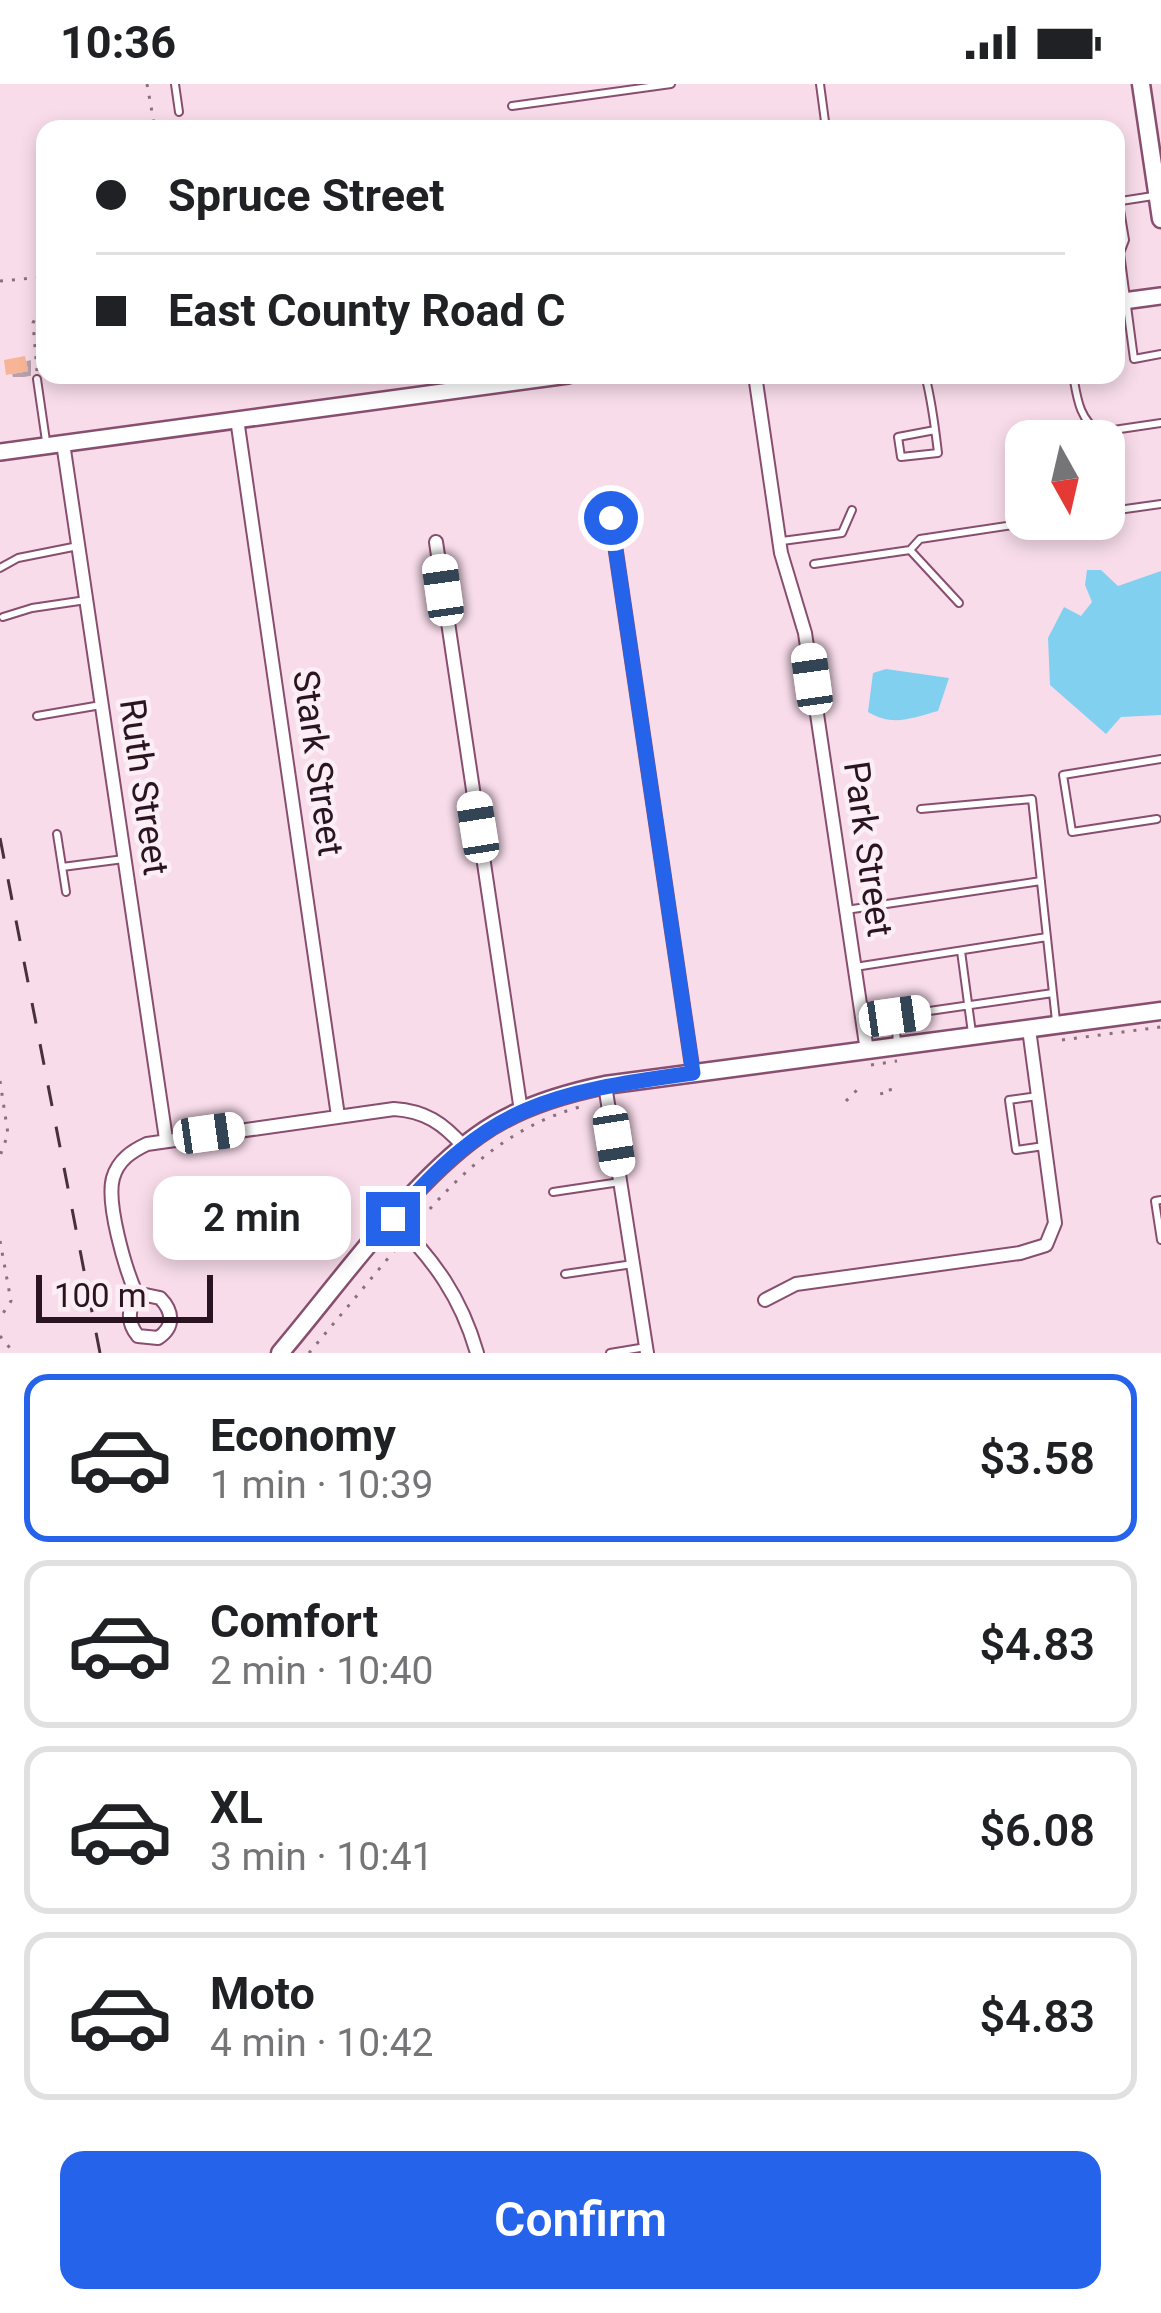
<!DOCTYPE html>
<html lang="en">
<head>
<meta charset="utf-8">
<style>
	:root { --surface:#fff; --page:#f2f2f2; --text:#202124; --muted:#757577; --line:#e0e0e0; --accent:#2563eb }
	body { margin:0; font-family:Roboto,sans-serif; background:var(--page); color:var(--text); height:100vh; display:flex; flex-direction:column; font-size:45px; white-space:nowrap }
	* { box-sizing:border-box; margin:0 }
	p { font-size:39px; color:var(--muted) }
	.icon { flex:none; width:66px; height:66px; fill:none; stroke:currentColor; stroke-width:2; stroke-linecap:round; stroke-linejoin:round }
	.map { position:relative; height:1269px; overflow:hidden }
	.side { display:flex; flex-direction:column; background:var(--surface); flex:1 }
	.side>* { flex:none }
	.top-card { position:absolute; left:36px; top:36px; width:1089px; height:264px; border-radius:24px; box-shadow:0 6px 18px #0003; display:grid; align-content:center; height:264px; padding:0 60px; background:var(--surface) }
	.needle { width:78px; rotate:172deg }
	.fabs { position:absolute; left:1005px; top:336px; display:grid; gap:24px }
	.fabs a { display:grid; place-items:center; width:120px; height:120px; border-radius:24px; background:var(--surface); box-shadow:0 6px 18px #0003; font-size:60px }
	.scale { position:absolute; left:36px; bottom:30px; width:177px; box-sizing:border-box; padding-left:12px; border:6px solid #2b1421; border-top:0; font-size:33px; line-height:42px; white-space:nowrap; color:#2b1421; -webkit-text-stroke:9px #fceef5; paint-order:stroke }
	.end { position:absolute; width:54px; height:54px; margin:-27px; border:15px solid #2563eb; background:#fff; box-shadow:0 0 0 6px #fff }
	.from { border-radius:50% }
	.bubble { position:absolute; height:84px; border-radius:24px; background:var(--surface); box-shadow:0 6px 18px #0003; font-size:39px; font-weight:600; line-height:84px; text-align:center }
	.car { position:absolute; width:36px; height:72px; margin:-36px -18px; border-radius:15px; box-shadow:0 0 9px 3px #0007; background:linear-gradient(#fff 24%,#345 0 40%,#fff 0 76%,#345 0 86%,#fff 0) }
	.top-card b { display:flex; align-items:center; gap:42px; height:114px; font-size:45px }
	.top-card b+b { border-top:3px solid var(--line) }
	.top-card i { width:30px; height:30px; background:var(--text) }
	ul { padding:21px 0 0; list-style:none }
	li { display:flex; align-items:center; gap:36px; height:168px; margin:0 24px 18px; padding:0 36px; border:6px solid var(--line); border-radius:24px }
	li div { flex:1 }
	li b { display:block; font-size:45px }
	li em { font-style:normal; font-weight:600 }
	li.current { border-color:var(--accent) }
	li>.icon { width:108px; height:108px; stroke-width:1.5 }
	.button { display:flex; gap:24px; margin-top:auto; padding:24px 60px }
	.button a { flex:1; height:138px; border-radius:24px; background:var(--accent); color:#fff; font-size:48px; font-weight:600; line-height:138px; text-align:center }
	.status { display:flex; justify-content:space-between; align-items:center; height:84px; padding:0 60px; background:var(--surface); direction:ltr }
	.status svg { height:33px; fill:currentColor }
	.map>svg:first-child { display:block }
	.water { fill:#82d0f0 }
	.building { fill:#f7b596; filter:url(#shadow) }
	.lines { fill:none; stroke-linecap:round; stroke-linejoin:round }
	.service-casing { stroke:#884e6f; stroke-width:10 }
	.minor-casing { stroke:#884e6f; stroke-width:16 }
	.tertiary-casing { stroke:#884e6f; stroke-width:20 }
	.secondary-casing { stroke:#884e6f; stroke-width:21 }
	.path { stroke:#89707d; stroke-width:3; stroke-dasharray:3 9; stroke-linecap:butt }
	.service { stroke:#fff; stroke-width:6 }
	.minor { stroke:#fff; stroke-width:12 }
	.tertiary { stroke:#fff; stroke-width:15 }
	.secondary { stroke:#fff; stroke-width:16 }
	.rail { stroke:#48303d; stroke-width:3; stroke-dasharray:21 21; stroke-linecap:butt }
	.route { stroke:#2563eb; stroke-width:15 }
	.labels { text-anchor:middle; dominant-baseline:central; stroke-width:9; stroke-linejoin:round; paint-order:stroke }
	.street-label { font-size:36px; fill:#2b1421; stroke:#fceef5 }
</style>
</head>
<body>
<div class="status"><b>10:36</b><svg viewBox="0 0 49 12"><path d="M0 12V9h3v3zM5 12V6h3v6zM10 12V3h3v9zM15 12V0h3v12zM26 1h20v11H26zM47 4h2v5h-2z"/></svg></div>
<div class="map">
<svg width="1161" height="1269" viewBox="0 0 1161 1269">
	<defs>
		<filter id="shadow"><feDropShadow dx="7" dy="4" stdDeviation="0" flood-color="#0004"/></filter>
	</defs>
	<rect width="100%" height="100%" fill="#f8dcea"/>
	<path class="water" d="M1087,486H1101L1118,502L1161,487V631L1121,633L1106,650L1050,601L1048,554L1064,523L1081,532L1092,518L1085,501Z
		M886,585L949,594L938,627C912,634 893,643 868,628L873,589Z"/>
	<path class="building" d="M25,272L28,287L6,291L4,276Z"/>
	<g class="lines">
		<g class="service-casing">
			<path id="service" d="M175,0L179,28
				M820,0L826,45
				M512,22L671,0
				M1116,102L1125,156L1120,169L1134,275L1161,270
				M1121,117L1153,112
				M925,291C932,317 935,343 938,369L901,373L898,353L935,346
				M1073,291C1077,313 1079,336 1100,348L1161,339
				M37,295L46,357
				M1104,428L1161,420
				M782,457L842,449L852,426
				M910,466L959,519
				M814,480L910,466L920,455L1053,435
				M0,484L18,474L78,462
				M3,533L32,524L86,516
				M37,632L101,621
				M921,725L1032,715L1056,937
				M1157,735L1072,748L1063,691L1161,675
				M57,750L66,808
				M62,783L124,775
				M846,826L1041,797
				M961,867L972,949
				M855,883L1047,853
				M897,959L895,932L1053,909
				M1038,1012L1009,1016L1016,1066L1044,1062
				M553,1108L620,1098
				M1161,1116L1155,1117L1161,1156
				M565,1190L633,1180
				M610,1269L646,1263"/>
		</g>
		<g class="minor-casing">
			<path id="minor" d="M755,291L781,469L805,549L867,967
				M237,335L338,1032
				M63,359L166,1055
				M611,434L693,989
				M436,458L521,1027
				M605,1001L647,1269
				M393,1135C434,1176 461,1213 477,1269
				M136,1209C125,1184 106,1119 113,1094C118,1076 132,1067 147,1060L394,1025C425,1027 443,1039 464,1063
				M136,1209L160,1214C173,1227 175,1243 158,1254L138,1252C126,1238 129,1225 136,1209Z
				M765,1216L796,1200L1020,1169L1046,1161L1055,1139L1029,945"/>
		</g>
		<g class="tertiary-casing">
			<path id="tertiary" d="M1116,218L1161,212
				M0,368L568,291"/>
		</g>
		<g class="secondary-casing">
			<path id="secondary" d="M1141,0L1161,135
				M280,1269C337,1202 408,1101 478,1051C515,1024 561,1010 605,1001L1161,927"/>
		</g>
		<path class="path" d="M147,0L155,45
			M0,197L45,193
			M37,287L33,239L45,214
			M1062,956L1161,943
			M871,981L897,977
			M0,997L8,1050L0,1072
			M882,1011L881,1007L896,1005
			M846,1017L857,1006
			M414,1143C462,1087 509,1042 583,1022
			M0,1157L11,1217L0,1234
			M0,1252L14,1269
			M309,1269L400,1160"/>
		<use href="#service" class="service"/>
		<use href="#minor" class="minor"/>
		<use href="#tertiary" class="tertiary"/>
		<use href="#secondary" class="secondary"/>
		<path class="rail" d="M0,754L100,1269"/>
	</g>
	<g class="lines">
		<path class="route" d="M393,1135C490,1020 549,1009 693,989L611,434"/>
	</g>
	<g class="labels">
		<g class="street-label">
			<text transform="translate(318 679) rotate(82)">Stark Street</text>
			<text transform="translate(144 703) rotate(82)">Ruth Street</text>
			<text transform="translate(868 765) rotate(82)">Park Street</text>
		</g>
	</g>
</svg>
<div class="fabs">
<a><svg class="needle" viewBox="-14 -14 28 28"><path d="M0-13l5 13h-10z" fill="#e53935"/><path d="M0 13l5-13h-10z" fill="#757577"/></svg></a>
</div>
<div class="scale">100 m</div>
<i class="end from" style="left:611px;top:434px"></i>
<i class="end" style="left:393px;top:1135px"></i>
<div class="bubble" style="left:153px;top:1092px;width:198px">2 min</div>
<i class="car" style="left:443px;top:506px;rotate:352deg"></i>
<i class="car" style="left:812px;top:595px;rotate:352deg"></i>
<i class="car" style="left:478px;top:743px;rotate:351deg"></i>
<i class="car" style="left:895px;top:932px;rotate:82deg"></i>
<i class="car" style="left:209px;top:1049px;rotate:82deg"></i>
<i class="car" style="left:614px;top:1057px;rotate:171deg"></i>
<div class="top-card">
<b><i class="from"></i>Spruce Street</b>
<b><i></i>East County Road C</b>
</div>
</div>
<section class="side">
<ul>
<li class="current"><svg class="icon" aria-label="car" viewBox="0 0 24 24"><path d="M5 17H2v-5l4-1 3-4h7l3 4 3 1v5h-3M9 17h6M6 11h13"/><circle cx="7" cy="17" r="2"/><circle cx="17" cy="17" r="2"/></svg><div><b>Economy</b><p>1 min · 10:39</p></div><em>$3.58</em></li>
<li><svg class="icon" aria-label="car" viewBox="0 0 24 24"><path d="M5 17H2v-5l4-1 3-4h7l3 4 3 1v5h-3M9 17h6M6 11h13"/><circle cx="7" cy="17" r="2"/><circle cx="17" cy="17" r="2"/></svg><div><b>Comfort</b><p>2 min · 10:40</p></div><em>$4.83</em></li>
<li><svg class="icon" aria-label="car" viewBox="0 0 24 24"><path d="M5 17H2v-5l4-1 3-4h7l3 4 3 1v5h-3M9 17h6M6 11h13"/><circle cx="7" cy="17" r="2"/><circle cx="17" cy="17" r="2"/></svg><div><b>XL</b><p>3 min · 10:41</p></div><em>$6.08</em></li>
<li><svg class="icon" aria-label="car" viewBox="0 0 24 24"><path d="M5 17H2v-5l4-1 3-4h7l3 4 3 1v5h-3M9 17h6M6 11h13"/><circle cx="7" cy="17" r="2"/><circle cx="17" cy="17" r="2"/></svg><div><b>Moto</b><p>4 min · 10:42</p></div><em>$4.83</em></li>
</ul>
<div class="button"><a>Confirm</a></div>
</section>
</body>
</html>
